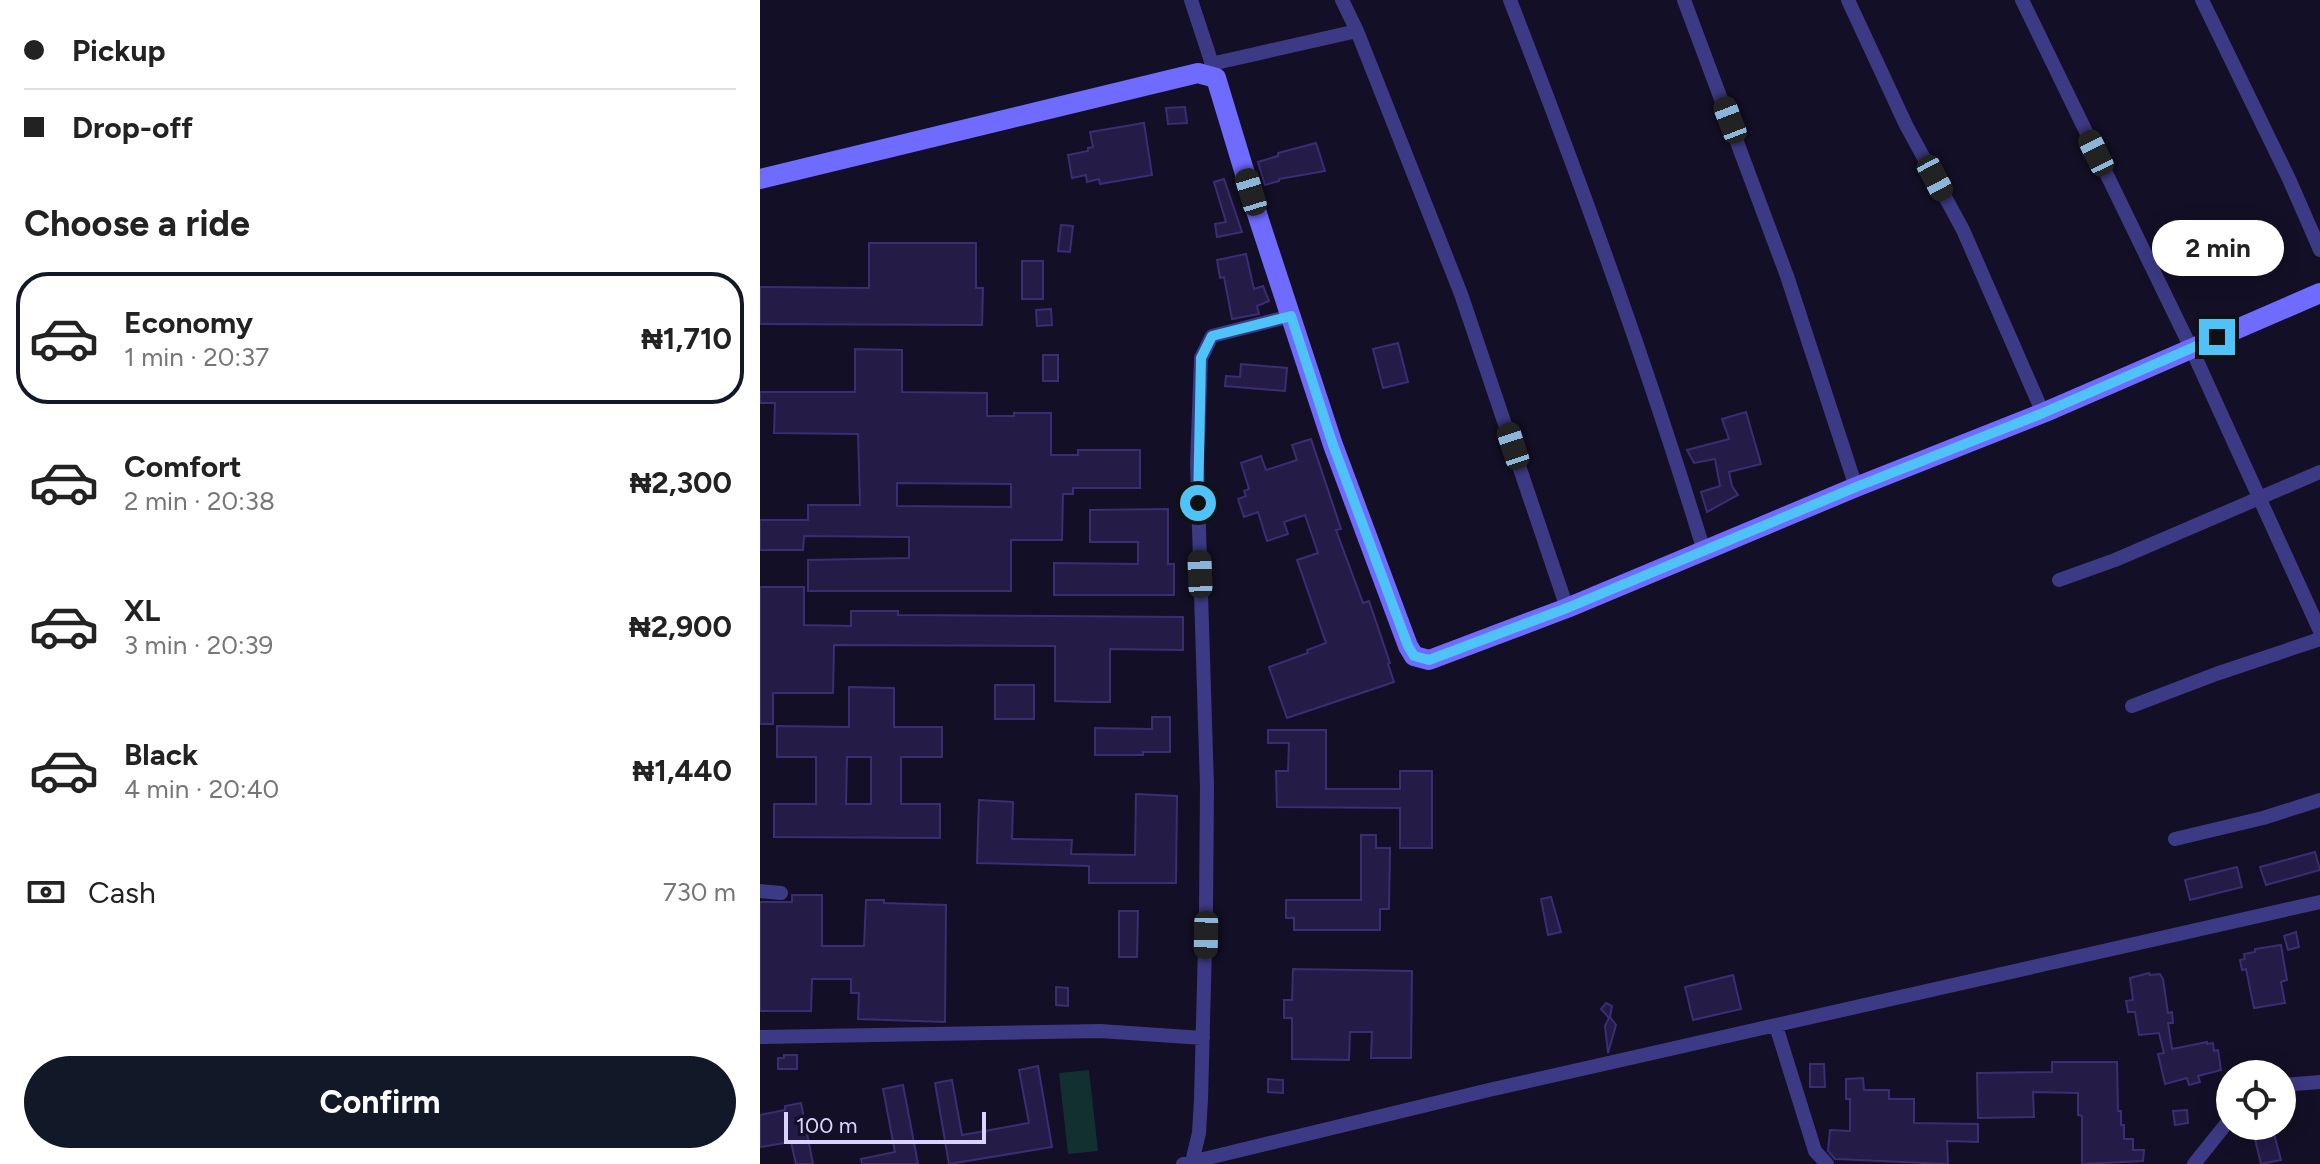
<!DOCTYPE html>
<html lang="en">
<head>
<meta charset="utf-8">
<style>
	:root { --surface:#fff; --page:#f2f2f2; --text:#222; --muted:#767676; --line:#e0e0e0; --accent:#111827 }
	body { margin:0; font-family:Figtree,sans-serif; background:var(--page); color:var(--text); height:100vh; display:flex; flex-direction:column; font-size:30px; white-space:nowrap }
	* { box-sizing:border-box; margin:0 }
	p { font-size:26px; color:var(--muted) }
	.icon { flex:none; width:44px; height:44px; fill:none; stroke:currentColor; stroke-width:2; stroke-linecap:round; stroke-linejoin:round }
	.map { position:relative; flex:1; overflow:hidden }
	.drawer { display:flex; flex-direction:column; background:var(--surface); width:760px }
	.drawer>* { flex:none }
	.banner { display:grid; align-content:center; height:176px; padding:0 24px; background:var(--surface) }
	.tools { position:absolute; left:1456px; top:1060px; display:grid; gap:16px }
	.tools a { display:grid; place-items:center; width:80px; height:80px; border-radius:50%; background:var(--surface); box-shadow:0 4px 20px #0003; font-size:40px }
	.scale { position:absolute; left:24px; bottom:20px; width:202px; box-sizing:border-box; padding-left:8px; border:4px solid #d9d4ff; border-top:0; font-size:22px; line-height:28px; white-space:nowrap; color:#d9d4ff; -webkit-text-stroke:6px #130f26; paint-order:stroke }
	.end { position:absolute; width:36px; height:36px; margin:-18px; border:10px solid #4fc3f7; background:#111; box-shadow:0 0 0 4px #111 }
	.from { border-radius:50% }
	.bubble { position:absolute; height:56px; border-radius:28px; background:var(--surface); box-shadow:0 4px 20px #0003; font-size:26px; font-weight:700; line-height:56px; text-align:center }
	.car { position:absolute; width:24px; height:48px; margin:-24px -12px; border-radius:10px; box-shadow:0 0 6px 2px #0007; background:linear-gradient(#222 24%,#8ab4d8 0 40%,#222 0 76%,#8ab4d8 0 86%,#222 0) }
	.banner b { display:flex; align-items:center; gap:28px; height:76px; font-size:30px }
	.banner b+b { border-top:2px solid var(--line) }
	.banner i { width:20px; height:20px; background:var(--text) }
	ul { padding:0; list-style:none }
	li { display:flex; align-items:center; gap:24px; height:132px; margin:0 16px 12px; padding:0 8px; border:4px solid transparent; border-radius:32px }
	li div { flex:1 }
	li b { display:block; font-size:30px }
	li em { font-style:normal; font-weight:700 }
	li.current { border-color:var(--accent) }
	li>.icon { width:72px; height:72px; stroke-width:1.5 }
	h2 { padding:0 24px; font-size:36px; line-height:96px }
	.pay { display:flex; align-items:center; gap:20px; height:88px; padding:0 24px; font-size:30px }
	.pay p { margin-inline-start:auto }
	.button { display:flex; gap:16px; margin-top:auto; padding:16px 24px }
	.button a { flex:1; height:92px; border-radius:48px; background:var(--accent); color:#fff; font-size:32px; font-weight:700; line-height:92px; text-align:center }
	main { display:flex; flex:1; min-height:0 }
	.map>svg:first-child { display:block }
	.green { fill:#12302f }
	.building { fill:#241b47; stroke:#3b2d73; stroke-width:2; fill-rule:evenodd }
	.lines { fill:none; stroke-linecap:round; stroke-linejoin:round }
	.street { stroke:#3d3a85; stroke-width:14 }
	.secondary { stroke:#6f6bff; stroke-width:20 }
	.route { stroke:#4fc3f7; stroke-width:10 }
</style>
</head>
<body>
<main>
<section class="drawer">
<div class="banner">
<b><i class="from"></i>Pickup</b>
<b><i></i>Drop-off</b>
</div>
<h2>Choose a ride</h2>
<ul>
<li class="current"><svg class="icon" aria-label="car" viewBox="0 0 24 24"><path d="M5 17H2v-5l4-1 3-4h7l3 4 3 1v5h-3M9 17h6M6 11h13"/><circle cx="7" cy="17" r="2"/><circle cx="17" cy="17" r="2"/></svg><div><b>Economy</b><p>1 min · 20:37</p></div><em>₦1,710</em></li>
<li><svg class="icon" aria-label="car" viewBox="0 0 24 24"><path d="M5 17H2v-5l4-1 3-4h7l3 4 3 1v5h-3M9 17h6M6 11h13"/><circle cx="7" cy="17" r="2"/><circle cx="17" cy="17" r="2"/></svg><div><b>Comfort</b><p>2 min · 20:38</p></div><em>₦2,300</em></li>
<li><svg class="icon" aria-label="car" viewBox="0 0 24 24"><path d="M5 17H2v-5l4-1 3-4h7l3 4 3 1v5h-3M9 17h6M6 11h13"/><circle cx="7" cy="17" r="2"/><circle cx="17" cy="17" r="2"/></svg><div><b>XL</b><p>3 min · 20:39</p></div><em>₦2,900</em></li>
<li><svg class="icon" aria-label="car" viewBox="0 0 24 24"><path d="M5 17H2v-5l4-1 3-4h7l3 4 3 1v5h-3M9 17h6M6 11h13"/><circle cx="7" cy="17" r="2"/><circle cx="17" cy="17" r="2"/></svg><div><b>Black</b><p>4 min · 20:40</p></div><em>₦1,440</em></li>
</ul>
<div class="pay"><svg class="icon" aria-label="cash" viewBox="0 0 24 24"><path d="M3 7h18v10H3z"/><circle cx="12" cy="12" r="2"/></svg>Cash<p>730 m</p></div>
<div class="button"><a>Confirm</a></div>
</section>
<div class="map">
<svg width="1560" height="1164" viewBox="0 0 1560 1164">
	<rect width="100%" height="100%" fill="#130f26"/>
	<path class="green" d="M329,1070L338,1151L308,1154L299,1073Z"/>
	<path class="building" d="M425,107L427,123L408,124L406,108Z
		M384,123L392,175L340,184L339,179L327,182L326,175L312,178L308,155L328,151V148L333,147L330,132Z
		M556,143L565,171L519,179V181L505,185L498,162L518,156V153Z
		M464,179L482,232L457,237L455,224L466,222L454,182Z
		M301,225L313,226L310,252L298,251Z
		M109,243H216V288H223L222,325L0,324V287L109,288Z
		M486,254L494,289L503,286L509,301L497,306L499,314L472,319L464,277L460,278L457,260Z
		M262,261H283V299H262Z
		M291,309L292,325L277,326L276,310Z
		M638,343L648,382L623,388L613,349Z
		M95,349L142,350V392L227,393V416H254V413H291V455H318V450H380V488H313V494H303L302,540H251V591H48V560L149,558V537L44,536L43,550H0V520H48V505H100L98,434L14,433L15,403H0V392H95ZM137,483L251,484V507L137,506Z
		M283,355H298V381H283Z
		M481,364L527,368L525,391L465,386L466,376L480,377Z
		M986,412L1001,464L969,472L972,486L978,495L947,512L941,492L960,486L955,459L934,463L927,450L969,439L962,419Z
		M551,439L581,529L576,530L603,603L609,601L630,663L628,664L634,682L527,718L509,667L548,653L547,650L566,643L537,560L558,553L545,515L524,522L528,534L507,541L498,512L484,517L478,499L486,496L484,491L489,489L481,463L501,456L506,470L537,460L532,445Z
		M408,509V564H414V595H294V563L378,564V542H330V510Z
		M0,587H44V625L91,626V611H138V615L423,617V650L350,649V702H332L295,701V646L74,645L73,693H13V724H0Z
		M235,685H274V719H235Z
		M89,687L134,688V727H182V757H141V804H180V838L14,837V804H56V757H17V726L89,727ZM87,757H111V804H86Z
		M392,717H410V752H383V755H335V728L392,729Z
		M508,730H566V789H640V771H672V848H640V808L517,807L516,771H528L529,743H508Z
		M376,794L417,796L416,883H329V866L217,863L219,800L253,802L252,839L312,840L311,854L375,855Z
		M601,835H616V848H630L629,909H620V930H534V918H526V900H601Z
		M1555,852L1560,870L1506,885L1500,867Z
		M1477,867L1482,887L1430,900L1425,880Z
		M32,895H62V946H104L106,900H124V903L186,905L185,1022L98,1019L99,993H91V979H52L51,1011H0V902H32Z
		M791,897L801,932L788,935L781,899Z
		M359,911H378L377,957H359Z
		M1536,932L1539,947L1528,950L1524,936Z
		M1521,945L1527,980L1521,982L1525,1003L1494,1008L1486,969L1482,970L1480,960L1485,959L1484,954L1495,952V949Z
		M533,969L652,971L651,1058H611L612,1032H590L589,1060L532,1059V1018H524V1000H532Z
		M1389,973L1390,975L1400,974L1403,979L1408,1013L1412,1012L1413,1023H1408L1412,1049L1447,1042V1044L1453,1043L1454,1051L1458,1050L1461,1070L1438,1076L1440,1082L1429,1085L1427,1078L1405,1084L1398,1054L1404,1053L1399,1033L1379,1035L1375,1012H1368L1366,1001L1373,1000L1370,978Z
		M973,975L981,1009L933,1020L925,987Z
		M296,987L308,988V1006L296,1005Z
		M846,1003L852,1006L850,1017L856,1025L848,1053L845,1026L849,1018L841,1009Z
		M24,1055H37V1069H18V1058H24Z
		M1292,1062H1357L1358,1111H1361V1125H1364V1139H1373V1150H1384L1383,1161L1322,1164V1116L1318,1115V1093L1273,1092L1274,1117L1218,1118L1217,1073L1292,1072Z
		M1050,1064H1064L1065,1087H1050Z
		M278,1066L292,1147L189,1164L175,1083L192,1080L202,1135L269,1123L259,1070Z
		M1103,1078L1104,1090H1129V1099H1154V1123L1218,1124V1142L1187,1141L1188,1164L1075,1159L1068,1151L1070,1130L1090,1131V1099H1086V1079Z
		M508,1079L523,1080V1093L508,1092Z
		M143,1085L158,1164H102L101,1159L135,1152L123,1089Z
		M41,1103L53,1164H36L31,1142L0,1147V1115L25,1110V1106Z
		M1427,1110L1428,1123L1415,1125L1413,1111Z
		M1512,1126L1521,1160L1501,1164L1493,1131Z"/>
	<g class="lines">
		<path class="street" d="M431,0L455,73
			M582,0L597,31L701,294L807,608
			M750,0C821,182 887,364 944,551
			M924,0L1027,276L1096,487
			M1088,0L1146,125L1203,230L1283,413
			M1262,0L1431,348L1560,631
			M1442,0L1529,179L1560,250
			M451,64L597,31
			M1299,580L1355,560L1560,472
			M1372,706L1456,674L1560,639
			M1415,839L1503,818L1560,800
			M0,891L21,893
			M1016,1026L1055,1151L1067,1164
			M0,1037L340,1031L443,1038
			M1522,1085L1560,1082
			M432,1162L439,1133L441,1099L446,909L447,787L437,464L441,358L452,336L531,316
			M423,1164L729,1090L1560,902
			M1434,1164L1470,1119"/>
		<path class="secondary" d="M0,179L438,73L456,78L499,220L573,445L648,646L654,656L669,660L807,608L1096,487L1283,413L1560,293"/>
	</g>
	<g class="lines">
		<path class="route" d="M438,503L441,358L452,336L531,316L573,445L648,646L654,656L669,660L807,608L1096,487L1283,413L1457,337"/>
	</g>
</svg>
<div class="tools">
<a><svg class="icon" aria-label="locate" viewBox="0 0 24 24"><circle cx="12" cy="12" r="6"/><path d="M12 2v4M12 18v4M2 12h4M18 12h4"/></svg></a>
</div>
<div class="scale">100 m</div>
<i class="end from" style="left:438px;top:503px"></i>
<i class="end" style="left:1457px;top:337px"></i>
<div class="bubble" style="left:1392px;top:220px;width:132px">2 min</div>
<i class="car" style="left:970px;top:120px;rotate:339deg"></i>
<i class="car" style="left:1336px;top:153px;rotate:334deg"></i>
<i class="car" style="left:1175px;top:178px;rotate:152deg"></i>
<i class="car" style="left:491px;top:192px;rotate:343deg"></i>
<i class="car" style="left:753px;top:446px;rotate:342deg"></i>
<i class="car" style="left:440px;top:574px;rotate:358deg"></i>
<i class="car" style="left:446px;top:935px;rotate:181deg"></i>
</div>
</main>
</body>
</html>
